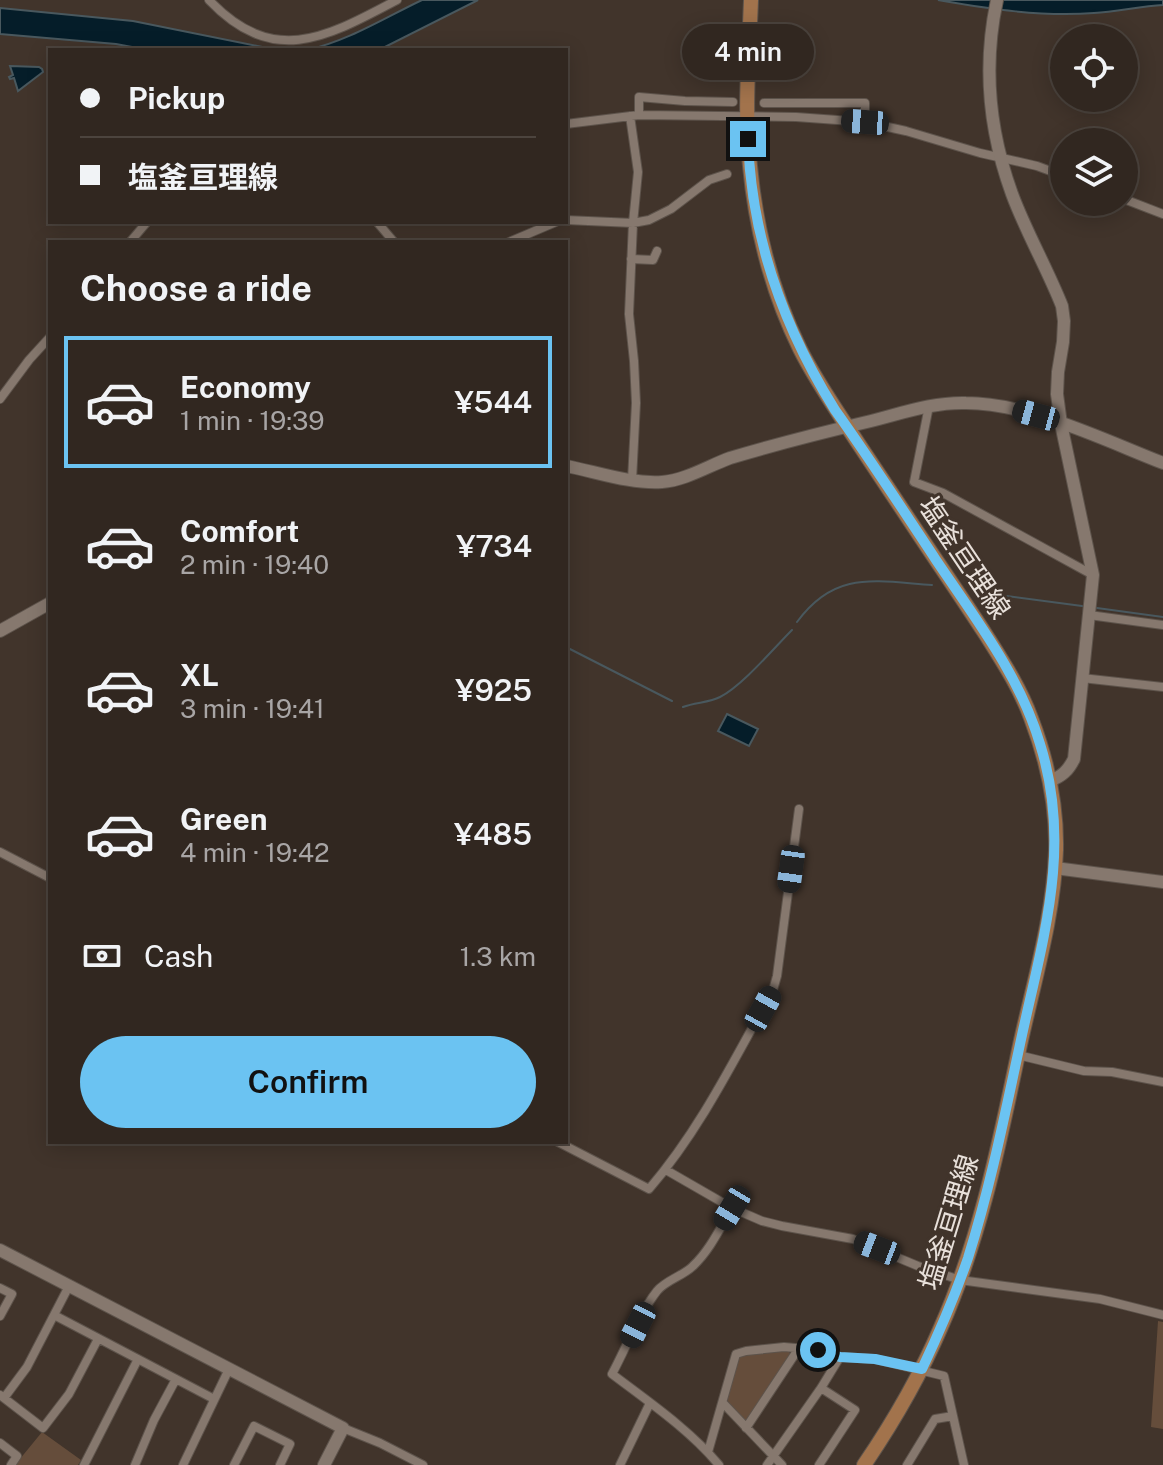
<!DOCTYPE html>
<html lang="en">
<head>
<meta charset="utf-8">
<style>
	:root { --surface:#312720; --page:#3d332d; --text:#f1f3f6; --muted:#a8a5a5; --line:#4c443e; --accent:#6bc3f2 }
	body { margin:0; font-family:"Public Sans","Noto Sans JP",sans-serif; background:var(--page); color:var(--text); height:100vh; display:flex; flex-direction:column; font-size:30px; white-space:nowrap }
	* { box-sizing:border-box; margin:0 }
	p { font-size:26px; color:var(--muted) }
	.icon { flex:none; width:44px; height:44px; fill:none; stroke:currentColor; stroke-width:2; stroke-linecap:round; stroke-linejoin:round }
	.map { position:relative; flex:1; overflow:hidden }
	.drawer { position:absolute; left:48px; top:240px; width:520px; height:904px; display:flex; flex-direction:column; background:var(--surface); border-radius:0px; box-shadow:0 4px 20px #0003,0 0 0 2px var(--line) }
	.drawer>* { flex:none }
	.guide { position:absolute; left:48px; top:48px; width:520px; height:176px; border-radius:0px; box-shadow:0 4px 20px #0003,0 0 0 2px var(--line); display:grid; align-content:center; height:176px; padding:0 32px; background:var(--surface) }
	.buttons { position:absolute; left:1050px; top:24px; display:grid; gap:16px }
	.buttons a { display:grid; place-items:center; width:88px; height:88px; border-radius:50%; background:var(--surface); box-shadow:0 4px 20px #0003,0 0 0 2px var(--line); font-size:40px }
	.end { position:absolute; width:36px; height:36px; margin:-18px; border:10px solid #6bc3f2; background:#111; box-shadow:0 0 0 4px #111 }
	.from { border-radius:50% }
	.bubble { position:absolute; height:56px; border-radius:28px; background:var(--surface); box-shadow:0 4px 20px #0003,0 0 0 2px var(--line); font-size:26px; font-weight:600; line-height:56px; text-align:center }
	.car { position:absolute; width:24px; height:48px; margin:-24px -12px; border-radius:10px; box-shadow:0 0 6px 2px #0007; background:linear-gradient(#222 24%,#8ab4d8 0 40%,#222 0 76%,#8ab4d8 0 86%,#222 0) }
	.guide b { display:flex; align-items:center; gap:28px; height:76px; font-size:30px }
	.guide b+b { border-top:2px solid var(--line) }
	.guide i { width:20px; height:20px; background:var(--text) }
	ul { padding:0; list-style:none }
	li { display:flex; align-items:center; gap:24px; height:132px; margin:0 16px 12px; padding:0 16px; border:4px solid transparent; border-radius:0px }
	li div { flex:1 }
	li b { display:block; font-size:30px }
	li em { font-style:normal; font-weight:600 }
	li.current { border-color:var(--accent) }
	li>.icon { width:72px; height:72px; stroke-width:1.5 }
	h2 { padding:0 32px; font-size:36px; line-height:96px }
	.pay { display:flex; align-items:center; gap:20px; height:88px; padding:0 32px; font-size:30px }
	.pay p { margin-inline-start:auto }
	.cta { display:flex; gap:16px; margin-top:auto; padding:16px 32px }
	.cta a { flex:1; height:92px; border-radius:48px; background:var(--accent); color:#111; font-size:32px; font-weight:600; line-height:92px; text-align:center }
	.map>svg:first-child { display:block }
	.green { fill:#654d3b }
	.water { fill:#051d29; stroke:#49585e; stroke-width:2 }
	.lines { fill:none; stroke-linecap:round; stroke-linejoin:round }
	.stream { stroke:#49585e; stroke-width:2 }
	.street-casing { stroke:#5d534b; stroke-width:10 }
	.secondary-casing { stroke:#5d534b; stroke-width:14 }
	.primary-casing { stroke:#5d534b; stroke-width:16 }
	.street { stroke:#86786e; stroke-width:8 }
	.secondary { stroke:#86786e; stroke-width:12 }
	.primary { stroke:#a2734c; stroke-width:14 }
	.route { stroke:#6bc3f2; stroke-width:10 }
	.labels { text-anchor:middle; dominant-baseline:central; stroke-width:6; stroke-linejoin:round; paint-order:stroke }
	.street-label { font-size:28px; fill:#e8e0da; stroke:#41342b }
</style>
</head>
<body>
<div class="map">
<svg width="1163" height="1465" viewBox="0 0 1163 1465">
	<rect width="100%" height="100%" fill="#41342b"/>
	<path class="green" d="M1158,1321L1163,1322V1429L1151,1427Z
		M789,1351L790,1354L749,1419H742L729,1404L727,1398L740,1356L762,1352Z
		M42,1432L81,1460L78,1465H15Z"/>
	<path class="water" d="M422,0H478L379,50H307C348,41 384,18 422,0Z
		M938,0H1163V5C1140,6 1117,12 1094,13C1042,17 989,9 938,0Z
		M0,8L133,21L277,50H148L116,44L0,34Z
		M10,66L39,67L42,69L43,72L18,91L14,78L10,79L9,77L13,75Z
		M727,714L758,729L749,746L718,731Z"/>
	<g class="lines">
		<path class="stream" d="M977,592L1082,606
			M1097,608L1163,617
			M797,622C835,570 875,581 932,585
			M566,647L672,701
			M683,707C695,702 709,703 720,697C742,686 774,648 792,630"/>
		<g class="street-casing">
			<path id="street" d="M209,0C274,68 327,37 397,0
				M764,103H865V122
				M639,115V97L685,101L733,102
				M630,116L638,172L633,223L629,314L634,361L636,403L632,480
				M566,124L639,115L796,117L865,122L906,131L980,153L1037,166L1064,176
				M1124,199L1163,214
				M566,220L633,223L649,220L671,209L709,180L727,174
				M377,222L394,242
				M130,242L147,222
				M509,242L556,222
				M631,259L653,260L657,251
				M0,399L29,360L50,337
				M929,406L914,482L943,493L1093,575
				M1089,615L1163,625
				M1082,678L1163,687
				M0,852L50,878
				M1018,1055L1084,1071L1112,1072L1163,1082
				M558,1142L649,1189C700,1130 735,1058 773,990L777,976L799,809
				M666,1170L732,1208L762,1221L782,1226L853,1239L918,1266L960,1280L1100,1299L1163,1315
				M0,1288L12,1294L0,1316
				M54,1315L214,1399
				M0,1395L43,1428L69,1394L98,1339
				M4,1398L27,1367L69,1286
				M723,1403L782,1465
				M343,1428L380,1443L423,1465
				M746,1428L799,1348
				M0,1443L17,1456L11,1465
				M708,1452L736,1354L746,1351L784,1347L818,1350L840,1357L875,1359L944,1376L964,1465
				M84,1465L138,1359
				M135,1465L154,1420L176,1379
				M183,1465L229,1369
				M234,1465L254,1426L290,1444L280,1465
				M620,1465L650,1403
				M719,1465C690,1430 649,1402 612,1374C626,1348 639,1314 657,1291C666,1280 683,1276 693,1266C710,1250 720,1228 732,1208
				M767,1465L821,1388L840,1357
				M819,1465L855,1410L821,1388
				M907,1465L935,1419L953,1416"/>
		</g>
		<g class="secondary-casing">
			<path id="secondary" d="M997,0C983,65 989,131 1012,194C1026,232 1047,268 1062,306L1064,321L1063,342L1058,372L1057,394L1061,424L1093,575L1074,759C1068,771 1062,776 1050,781
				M566,466C597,472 630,484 662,482C686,480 708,466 730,458C777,444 824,432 871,421C903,413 933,402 966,403C1029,403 1104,440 1163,463
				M0,631L50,603
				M1055,868L1163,882
				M0,1250L343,1428L324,1465"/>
		</g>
		<g class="primary-casing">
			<path id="primary" d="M751,0C749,55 744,112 750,166C756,230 772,292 800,349C817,383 838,412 858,443C879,474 899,505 920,536C942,569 964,601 986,635C1003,662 1020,688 1031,718C1047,760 1057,805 1056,850C1054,915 1034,981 1020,1045C1000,1140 981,1237 941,1327C920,1376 894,1421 864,1465"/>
		</g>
		<use href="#street" class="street"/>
		<use href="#secondary" class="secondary"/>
		<use href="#primary" class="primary"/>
	</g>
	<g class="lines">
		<path class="route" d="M748,139C751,237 784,328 835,410C870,459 903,510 936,560C975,618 1020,676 1040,744C1072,845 1044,935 1022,1035C1006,1109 991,1185 968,1258C955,1296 939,1333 922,1369L875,1359L840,1357L818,1350"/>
	</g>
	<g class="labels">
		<g class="street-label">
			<text transform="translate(965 557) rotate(56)">塩釜亘理線</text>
			<text transform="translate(948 1222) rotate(-73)">塩釜亘理線</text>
		</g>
	</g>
</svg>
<div class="buttons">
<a><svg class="icon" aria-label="locate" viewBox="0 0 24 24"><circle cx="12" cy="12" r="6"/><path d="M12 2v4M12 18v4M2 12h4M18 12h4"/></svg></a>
<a><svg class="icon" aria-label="layers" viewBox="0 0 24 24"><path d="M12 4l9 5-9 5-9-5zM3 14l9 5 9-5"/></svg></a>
</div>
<i class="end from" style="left:818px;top:1350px"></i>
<i class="end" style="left:748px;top:139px"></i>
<div class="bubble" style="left:682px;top:24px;width:132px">4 min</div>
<i class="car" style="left:865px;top:122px;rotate:274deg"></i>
<i class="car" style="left:1036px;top:415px;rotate:285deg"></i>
<i class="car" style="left:791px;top:869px;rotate:188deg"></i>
<i class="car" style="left:763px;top:1009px;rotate:29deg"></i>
<i class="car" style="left:732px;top:1208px;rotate:211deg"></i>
<i class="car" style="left:877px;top:1248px;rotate:291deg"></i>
<i class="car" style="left:638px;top:1325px;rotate:207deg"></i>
<div class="guide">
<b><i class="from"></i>Pickup</b>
<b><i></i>塩釜亘理線</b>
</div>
<section class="drawer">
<h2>Choose a ride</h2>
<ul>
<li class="current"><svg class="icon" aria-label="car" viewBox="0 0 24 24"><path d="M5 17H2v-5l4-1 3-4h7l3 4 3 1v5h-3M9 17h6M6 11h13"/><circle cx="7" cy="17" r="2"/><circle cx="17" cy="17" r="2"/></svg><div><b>Economy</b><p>1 min · 19:39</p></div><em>¥544</em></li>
<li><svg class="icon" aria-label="car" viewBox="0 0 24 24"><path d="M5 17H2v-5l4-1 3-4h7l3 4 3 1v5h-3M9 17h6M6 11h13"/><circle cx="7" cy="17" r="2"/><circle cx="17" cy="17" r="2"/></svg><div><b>Comfort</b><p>2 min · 19:40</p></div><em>¥734</em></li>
<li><svg class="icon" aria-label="car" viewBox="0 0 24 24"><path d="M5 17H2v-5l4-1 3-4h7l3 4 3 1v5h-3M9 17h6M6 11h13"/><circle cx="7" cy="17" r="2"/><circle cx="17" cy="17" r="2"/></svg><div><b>XL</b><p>3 min · 19:41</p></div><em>¥925</em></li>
<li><svg class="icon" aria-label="car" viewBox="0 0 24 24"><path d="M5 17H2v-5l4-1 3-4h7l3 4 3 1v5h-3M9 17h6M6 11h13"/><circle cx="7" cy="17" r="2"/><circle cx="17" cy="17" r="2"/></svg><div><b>Green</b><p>4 min · 19:42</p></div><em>¥485</em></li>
</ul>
<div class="pay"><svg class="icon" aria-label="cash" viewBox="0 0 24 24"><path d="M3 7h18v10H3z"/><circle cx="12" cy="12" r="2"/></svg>Cash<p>1.3 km</p></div>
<div class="cta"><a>Confirm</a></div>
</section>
</div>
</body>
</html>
